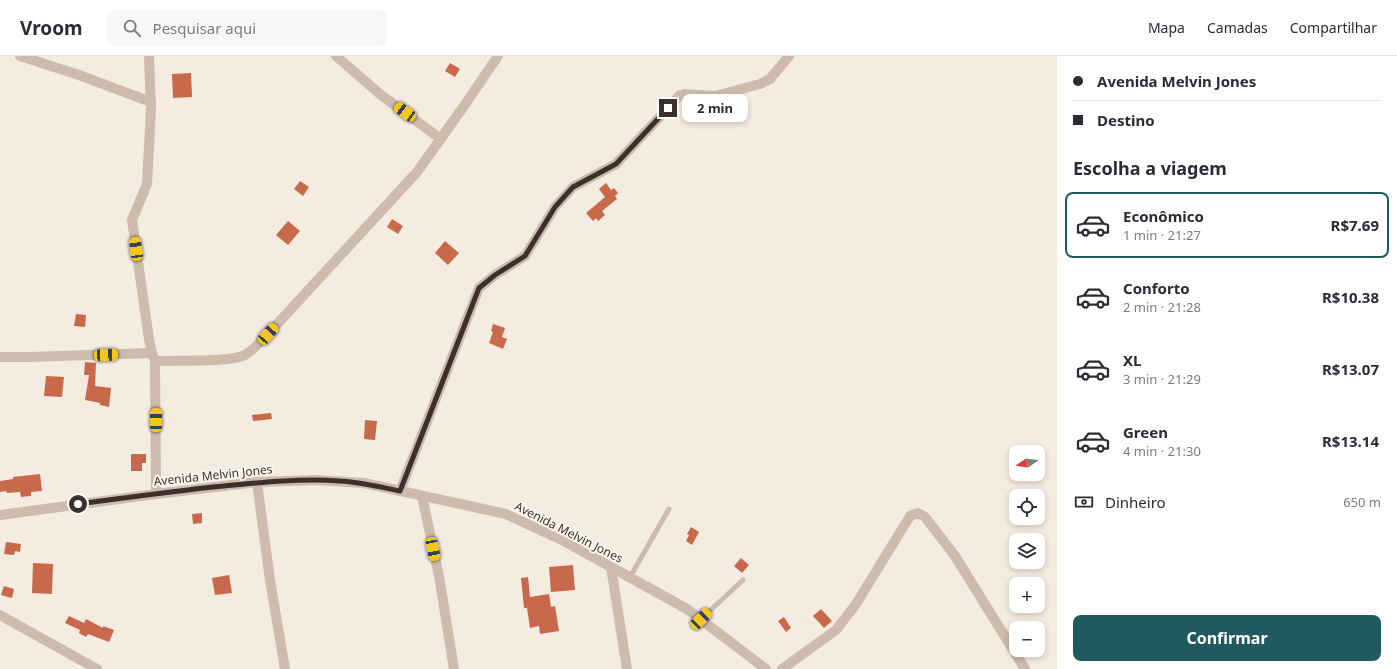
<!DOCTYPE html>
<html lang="pt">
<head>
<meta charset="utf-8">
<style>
	:root { --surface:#fff; --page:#f7f7f7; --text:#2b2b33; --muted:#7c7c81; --line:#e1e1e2; --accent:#1f5a5e }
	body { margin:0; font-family:"Noto Sans",sans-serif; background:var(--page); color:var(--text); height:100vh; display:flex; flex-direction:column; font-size:15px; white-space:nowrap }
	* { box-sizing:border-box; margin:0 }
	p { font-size:13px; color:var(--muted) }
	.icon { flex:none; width:22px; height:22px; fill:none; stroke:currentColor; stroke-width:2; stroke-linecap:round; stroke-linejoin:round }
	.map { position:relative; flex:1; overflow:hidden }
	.sheet { display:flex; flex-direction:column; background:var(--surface); width:340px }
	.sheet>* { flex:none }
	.top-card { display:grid; align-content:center; height:88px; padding:0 16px; background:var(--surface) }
	.needle { width:26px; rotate:257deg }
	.controls { position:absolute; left:1009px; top:389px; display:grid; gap:8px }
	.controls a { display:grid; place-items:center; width:36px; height:36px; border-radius:8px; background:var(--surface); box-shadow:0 2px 6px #0003; font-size:20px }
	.end { position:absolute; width:18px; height:18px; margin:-9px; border:5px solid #3b302b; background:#fff; box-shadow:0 0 0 2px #fff }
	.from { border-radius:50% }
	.bubble { position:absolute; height:28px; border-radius:8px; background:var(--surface); box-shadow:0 2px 6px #0003; font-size:13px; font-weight:700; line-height:28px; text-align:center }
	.car { position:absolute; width:12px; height:24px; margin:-12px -6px; border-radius:5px; box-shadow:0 0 3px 1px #0007; background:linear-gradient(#f5c518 24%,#345 0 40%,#f5c518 0 76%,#345 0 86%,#f5c518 0) }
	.top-card b { display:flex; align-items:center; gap:14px; height:38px; font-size:15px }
	.top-card b+b { border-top:1px solid var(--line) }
	.top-card i { width:10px; height:10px; background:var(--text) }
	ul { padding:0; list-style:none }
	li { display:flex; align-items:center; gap:12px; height:66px; margin:0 8px 6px; padding:0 8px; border:2px solid transparent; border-radius:8px }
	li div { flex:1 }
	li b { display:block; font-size:15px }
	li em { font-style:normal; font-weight:700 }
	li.on { border-color:var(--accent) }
	li>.icon { width:36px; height:36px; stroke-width:1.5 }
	h2 { padding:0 16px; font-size:18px; line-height:48px }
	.pay { display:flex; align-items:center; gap:10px; height:44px; padding:0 16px; font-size:15px }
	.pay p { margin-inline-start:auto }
	.button { display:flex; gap:8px; margin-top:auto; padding:8px 16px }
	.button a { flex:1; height:46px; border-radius:8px; background:var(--accent); color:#fff; font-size:16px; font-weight:700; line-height:46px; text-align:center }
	header { display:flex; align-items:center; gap:24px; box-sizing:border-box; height:56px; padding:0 20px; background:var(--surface); border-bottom:1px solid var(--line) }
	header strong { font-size:19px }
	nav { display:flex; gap:22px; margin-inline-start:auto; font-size:14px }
	.search { width:280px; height:36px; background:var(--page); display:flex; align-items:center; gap:10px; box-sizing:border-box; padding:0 14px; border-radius:8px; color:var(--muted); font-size:15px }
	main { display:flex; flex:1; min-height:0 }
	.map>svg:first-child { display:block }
	.building { fill:#c8694b }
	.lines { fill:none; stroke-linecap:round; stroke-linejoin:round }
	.service { stroke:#cdbbac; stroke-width:5 }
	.minor { stroke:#cdbbac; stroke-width:10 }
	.tertiary { stroke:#cdbbac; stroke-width:10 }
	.route { stroke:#3b302b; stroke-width:5 }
	.labels { text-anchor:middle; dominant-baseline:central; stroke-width:4; stroke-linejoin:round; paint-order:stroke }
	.street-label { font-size:12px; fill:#3b302b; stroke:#fbf5ee }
</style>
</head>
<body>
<header>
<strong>Vroom</strong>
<div class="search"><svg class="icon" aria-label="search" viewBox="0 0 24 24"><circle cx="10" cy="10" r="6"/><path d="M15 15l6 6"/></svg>Pesquisar aqui</div>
<nav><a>Mapa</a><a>Camadas</a><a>Compartilhar</a></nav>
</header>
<main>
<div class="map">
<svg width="1057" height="613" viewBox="0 0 1057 613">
	<rect width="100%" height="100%" fill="#f4ebe1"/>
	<path class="building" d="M450,7L460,13L455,21L445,15Z
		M191,17L192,41L173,42L172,18Z
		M300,125L309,131L303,140L294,133Z
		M606,127L611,134L614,132L618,137L615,140L617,143L602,155L605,159L598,165L596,162L593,165L586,157L605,141L599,133Z
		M392,163L403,170L398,178L387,171Z
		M288,165L300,175L288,189L276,179Z
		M445,185L459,197L448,209L435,197Z
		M76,258L86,259L85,271L74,270Z
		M493,268L505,272L502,281L507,283L503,293L489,287L493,276L491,275Z
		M85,306L96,307L95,330L111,332L109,351L100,349V347L85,344L89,319H84Z
		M46,320L64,321L62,341L44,340Z
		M271,357L272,363L253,365L252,359Z
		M365,364L377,365L375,384L364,383Z
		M131,398H146V407H142V415H131Z
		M40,418L42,435L31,436V440L21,441L20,436L7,437L6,435L0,436V425L13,423V421Z
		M202,457V467L193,468L192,458Z
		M691,471L699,476L692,489L686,485L689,479L687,478Z
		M6,486L21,488L20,496L15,495L14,499L4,498Z
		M741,502L749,509L742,517L734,510Z
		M33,507L53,508L52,538L32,537Z
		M573,509L575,534L551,536L549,511Z
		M229,519L232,537L215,539L212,522Z
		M528,521L530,541L549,538L551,551L555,550L559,575L540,578L539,570L530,572L527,552H524L521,522Z
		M4,530L14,533L12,542L1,539Z
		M821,553L832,565L824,572L813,560Z
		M69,560L84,567L86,563L103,572V570L114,574L109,586L88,578L86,581L79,577L80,574L65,567Z
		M784,561L791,572L786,576L778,565Z"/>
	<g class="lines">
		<path class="service" d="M630,521L669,453
			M701,563L743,524"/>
		<path class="minor" d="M20,0L79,19L151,46
			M149,0L151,53L147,128L132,164L149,283L152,297L155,305L156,438
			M336,0L381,39L441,83
			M0,301H29L152,297
			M155,305C176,304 229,307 245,299C254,294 261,285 268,278L417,116L464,50L498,0
			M257,426L270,524L285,613
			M400,435L479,232L495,219L525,200L555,151L573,131L616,108L680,39L684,38L715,40L760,28L770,23L789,0
			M422,440L439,520L454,613
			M611,511L627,613
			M0,559L97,613
			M782,613L836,574L856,548L910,460L918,457L925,461L955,500L1025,613"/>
		<path class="tertiary" d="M0,459L156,438L257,426L316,424L364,427L506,458L564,485L687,553L766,613"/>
	</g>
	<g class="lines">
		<path class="route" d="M78,448C123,442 168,436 213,431C255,427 298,422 340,425C361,426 380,431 400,435L479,232L495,219L525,200L555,151L573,131L616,108L668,52"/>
	</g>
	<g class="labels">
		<g class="street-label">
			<text transform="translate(213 419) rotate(-6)">Avenida Melvin Jones</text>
			<text transform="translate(569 476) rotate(27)">Avenida Melvin Jones</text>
		</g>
	</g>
</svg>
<div class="controls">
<a><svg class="needle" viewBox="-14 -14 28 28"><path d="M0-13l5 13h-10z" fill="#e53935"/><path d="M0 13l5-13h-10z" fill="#7c7c81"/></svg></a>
<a><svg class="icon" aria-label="locate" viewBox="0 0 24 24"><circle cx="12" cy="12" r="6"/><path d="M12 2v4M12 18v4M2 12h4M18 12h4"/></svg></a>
<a><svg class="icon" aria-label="layers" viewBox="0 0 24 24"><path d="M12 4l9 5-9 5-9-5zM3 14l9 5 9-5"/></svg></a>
<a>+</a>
<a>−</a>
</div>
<i class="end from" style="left:78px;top:448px"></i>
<i class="end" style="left:668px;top:52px"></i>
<div class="bubble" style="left:682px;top:38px;width:66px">2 min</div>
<i class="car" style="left:405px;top:56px;rotate:306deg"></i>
<i class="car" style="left:136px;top:193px;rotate:352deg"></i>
<i class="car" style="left:268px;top:278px;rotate:42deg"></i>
<i class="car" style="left:106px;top:299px;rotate:88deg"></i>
<i class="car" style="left:156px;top:364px;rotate:0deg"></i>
<i class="car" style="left:433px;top:493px;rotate:169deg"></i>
<i class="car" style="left:701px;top:563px;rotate:45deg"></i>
</div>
<section class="sheet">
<div class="top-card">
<b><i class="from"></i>Avenida Melvin Jones</b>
<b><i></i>Destino</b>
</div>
<h2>Escolha a viagem</h2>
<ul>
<li class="on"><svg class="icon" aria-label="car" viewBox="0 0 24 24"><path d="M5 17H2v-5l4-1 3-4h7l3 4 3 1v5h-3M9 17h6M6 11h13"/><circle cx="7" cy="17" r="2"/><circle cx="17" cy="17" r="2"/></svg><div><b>Econômico</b><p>1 min · 21:27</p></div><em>R$7.69</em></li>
<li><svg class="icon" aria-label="car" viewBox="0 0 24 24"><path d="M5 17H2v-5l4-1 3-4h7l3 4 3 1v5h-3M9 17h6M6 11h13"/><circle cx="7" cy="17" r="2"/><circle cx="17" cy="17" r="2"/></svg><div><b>Conforto</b><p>2 min · 21:28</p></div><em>R$10.38</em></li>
<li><svg class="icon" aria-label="car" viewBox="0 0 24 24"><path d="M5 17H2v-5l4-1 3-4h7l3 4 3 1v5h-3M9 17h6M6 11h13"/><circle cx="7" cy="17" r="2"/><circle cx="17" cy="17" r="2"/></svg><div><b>XL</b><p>3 min · 21:29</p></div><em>R$13.07</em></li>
<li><svg class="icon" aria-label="car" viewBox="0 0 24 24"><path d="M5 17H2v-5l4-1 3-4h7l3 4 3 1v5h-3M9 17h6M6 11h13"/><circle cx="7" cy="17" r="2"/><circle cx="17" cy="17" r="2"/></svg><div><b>Green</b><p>4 min · 21:30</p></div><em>R$13.14</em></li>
</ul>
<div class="pay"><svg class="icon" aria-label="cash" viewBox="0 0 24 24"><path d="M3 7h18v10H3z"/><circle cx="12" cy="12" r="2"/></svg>Dinheiro<p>650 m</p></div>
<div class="button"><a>Confirmar</a></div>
</section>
</main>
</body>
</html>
